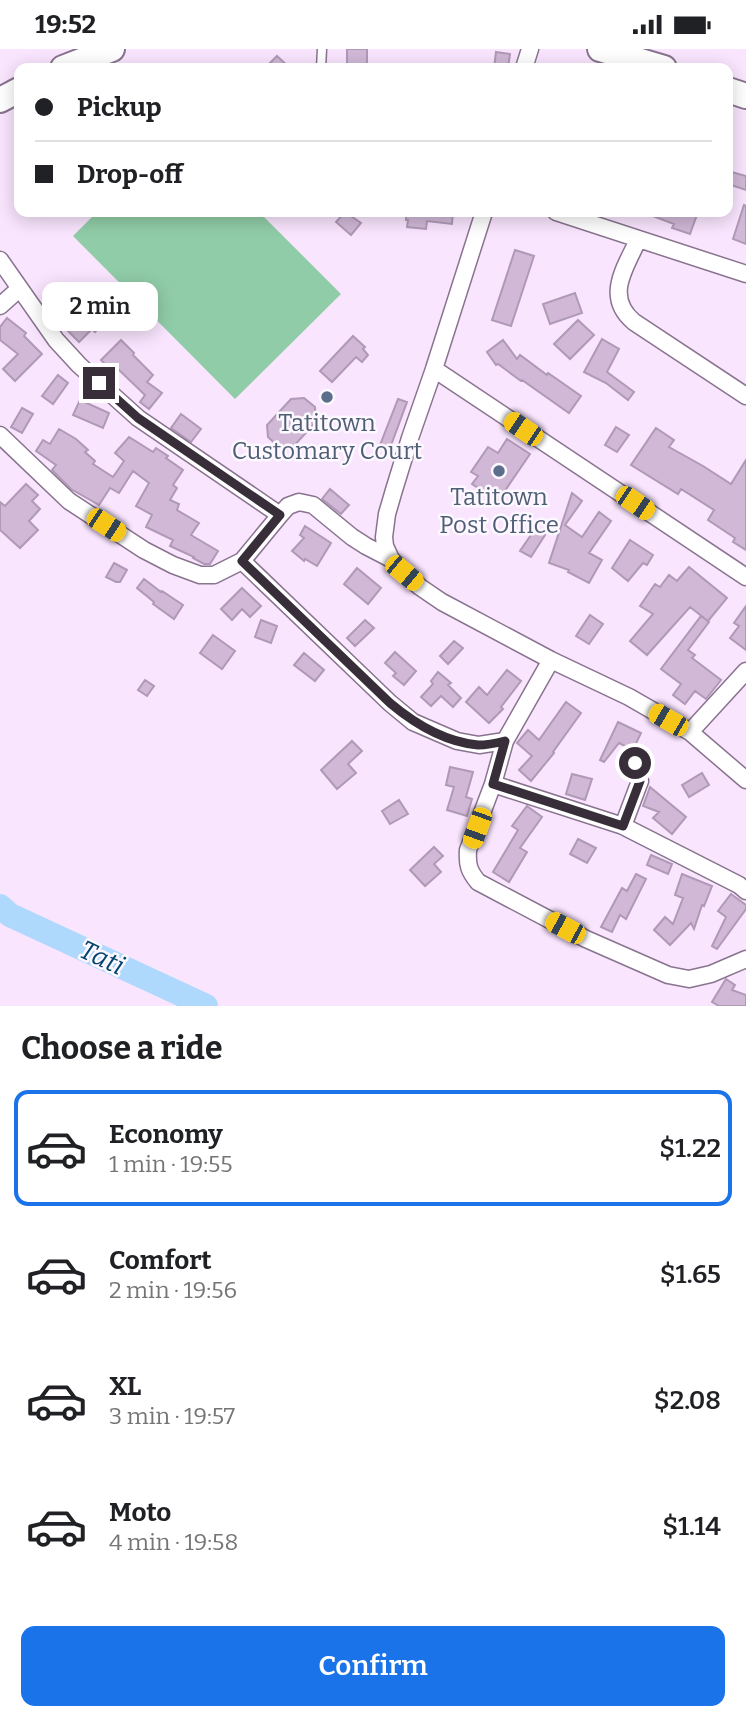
<!DOCTYPE html>
<html lang="en">
<head>
<meta charset="utf-8">
<style>
	:root { --surface:#fff; --page:#f6f6f6; --text:#202124; --muted:#757577; --line:#e0e0e0; --accent:#1a73e8 }
	body { margin:0; font-family:Bitter,serif; background:var(--page); color:var(--text); height:100vh; display:flex; flex-direction:column; font-size:26px; white-space:nowrap }
	* { box-sizing:border-box; margin:0 }
	p { font-size:23px; color:var(--muted) }
	.icon { flex:none; width:38px; height:38px; fill:none; stroke:currentColor; stroke-width:2; stroke-linecap:round; stroke-linejoin:round }
	.map { position:relative; height:957px; overflow:hidden }
	.side { display:flex; flex-direction:column; background:var(--surface); flex:1 }
	.side>* { flex:none }
	.hud { position:absolute; left:14px; top:14px; width:719px; height:154px; border-radius:14px; box-shadow:0 4px 18px #0003; display:grid; align-content:center; height:154px; padding:0 21px; background:var(--surface) }
	.end { position:absolute; width:32px; height:32px; margin:-16px; border:9px solid #382e3a; background:#fff; box-shadow:0 0 0 4px #fff }
	.from { border-radius:50% }
	.bubble { position:absolute; height:49px; border-radius:14px; background:var(--surface); box-shadow:0 4px 18px #0003; font-size:23px; font-weight:600; line-height:49px; text-align:center }
	.car { position:absolute; width:21px; height:42px; margin:-21px -10px; border-radius:9px; box-shadow:0 0 5px 2px #0007; background:linear-gradient(#f5c518 24%,#345 0 40%,#f5c518 0 76%,#345 0 86%,#f5c518 0) }
	.hud b { display:flex; align-items:center; gap:24px; height:66px; font-size:26px }
	.hud b+b { border-top:2px solid var(--line) }
	.hud i { width:18px; height:18px; background:var(--text) }
	ul { padding:0; list-style:none }
	li { display:flex; align-items:center; gap:21px; height:116px; margin:0 14px 10px; padding:0 7px; border:4px solid transparent; border-radius:14px }
	li div { flex:1 }
	li b { display:block; font-size:26px }
	li em { font-style:normal; font-weight:600 }
	li.on { border-color:var(--accent) }
	li>.icon { width:63px; height:63px; stroke-width:1.5 }
	h2 { padding:0 21px; font-size:32px; line-height:84px }
	.primary-button { display:flex; gap:14px; margin-top:auto; padding:14px 21px }
	.primary-button a { flex:1; height:80px; border-radius:14px; background:var(--accent); color:#fff; font-size:28px; font-weight:600; line-height:80px; text-align:center }
	.status { display:flex; justify-content:space-between; align-items:center; height:49px; padding:0 35px; background:var(--surface); direction:ltr }
	.status svg { height:19px; fill:currentColor }
	.map>svg:first-child { display:block }
	.green { fill:#90cca7 }
	.lines { fill:none; stroke-linecap:round; stroke-linejoin:round }
	.river { stroke:#aed8fc; stroke-width:24 }
	.building { fill:#d0b8d6; stroke:#b099b6; stroke-width:2 }
	.service-casing { stroke:#89738f; stroke-width:11 }
	.minor-casing { stroke:#89738f; stroke-width:19 }
	.trunk-casing { stroke:#89738f; stroke-width:28 }
	.service { stroke:#fff; stroke-width:8 }
	.minor { stroke:#fff; stroke-width:16 }
	.trunk { stroke:#fff; stroke-width:24 }
	.route { stroke:#382e3a; stroke-width:9 }
	.service-dot { fill:#5c6f8a; stroke:#fdf8ff; stroke-width:2.5 }
	.labels { text-anchor:middle; dominant-baseline:central; stroke-width:5; stroke-linejoin:round; paint-order:stroke }
	.service-label { font-size:24px; fill:#4e5e75; stroke:#fdf8ff }
	.water-label { font-size:26px; font-style:italic; fill:#03456d; stroke:#fdf8ff }
</style>
</head>
<body>
<div class="status"><b>19:52</b><svg viewBox="0 0 49 12"><path d="M0 12V9h3v3zM5 12V6h3v6zM10 12V3h3v9zM15 12V0h3v12zM26 1h20v11H26zM47 4h2v5h-2z"/></svg></div>
<div class="map">
<svg width="746" height="957" viewBox="0 0 746 957">
	<rect width="100%" height="100%" fill="#f9e5fe"/>
	<path class="green" d="M97,163H259L341,245L235,350L73,187Z"/>
	<g class="lines">
		<path class="river" d="M0,857L10,866L206,957"/>
	</g>
	<path class="building" d="M347,0H367V19H347Z
		M496,3L510,5L508,19H494Z
		M277,7L290,19H265Z
		M728,122L746,127V141L728,135Z
		M744,156L746,157V195L733,190Z
		M345,163L361,174L351,186L336,173Z
		M406,163H453L452,175L427,172L426,180L407,178L408,171H406Z
		M645,163H698L690,185L672,179L674,175L645,164Z
		M515,201L534,207L511,277L492,271Z
		M57,244L65,252L72,245L89,261L93,257L107,270L95,283L92,280L79,293L52,266L55,264L46,255Z
		M575,244L582,264L550,275L543,255Z
		M7,269L26,284L24,287L42,305L15,332L3,320L18,305L0,291V278Z
		M578,271L594,286L570,310L554,295Z
		M353,287L365,298L363,300L368,306L362,313L356,308L332,333L320,322Z
		M602,290L619,300L607,323L634,343L628,351L606,334L584,323Z
		M121,291L134,304L133,306L153,326L147,333L162,344L149,360L140,353L145,346L118,320L114,325L101,311Z
		M503,291L517,310L520,306L547,326L548,324L581,347L569,364L522,331L521,332L498,315L496,316L487,303Z
		M58,326L68,334L53,355L42,347Z
		M304,349L315,358L316,373L292,399L279,398L268,388L267,376L291,350Z
		M398,350L407,353L390,399L380,396Z
		M80,351L109,364L103,379L73,366Z
		M22,359L33,365L22,384L11,378Z
		M181,365L201,380L191,393L171,379Z
		M616,378L629,386L617,403L605,396Z
		M656,379L674,391L669,398L703,417L731,435L746,411V501L733,493L735,489L708,471L714,461L681,440L678,445L631,416Z
		M59,380L76,390L88,401L85,403L95,412L93,415L113,428L124,412L115,404L129,388L153,403L156,399L168,407L166,409L183,421L173,436L177,439L170,451L179,455L177,461L199,474L191,486L218,502L210,515H204L193,509L194,508L170,497L173,491L146,478L152,466L136,457L149,434L133,422L119,444L110,439L99,456L71,440L52,421L56,416L36,402L43,391L50,395Z
		M507,390L530,405L498,452L472,435L478,427L471,423L488,398L498,404Z
		M26,435L38,446L32,452L40,460L29,472L38,481L20,499L0,481V453L5,457Z
		M330,440L349,456L341,465L322,450Z
		M572,444L582,452L565,476L582,488L599,463L611,472L589,504L602,511L589,534L568,523L569,521L549,514Z
		M305,477L331,494L317,517L305,510L304,512L292,502L304,489L300,486Z
		M535,480L545,486L531,508L520,502Z
		M630,491L653,506L647,516L643,514L628,532L612,519Z
		M114,514L127,521L120,533H116L106,528Z
		M689,518L727,549L708,572L690,558L647,606L630,592L653,565L640,557L655,535L660,538L669,526L677,532Z
		M357,519L381,539L368,555L344,535Z
		M144,530L161,543L162,542L183,556L174,570L153,555L154,553L137,539Z
		M242,539L261,557L250,568L242,560L232,571L221,560Z
		M746,557V601L730,589L739,577L734,574Z
		M590,566L603,575L589,595L576,587Z
		M701,567L709,573L688,601L695,606L692,609L721,631L706,650L695,642L685,655L673,646L681,635L661,620Z
		M261,571L277,577L271,594L255,588Z
		M365,571L374,579L355,597L347,589Z
		M213,586L235,602L222,620L200,604Z
		M454,592L463,599L448,615L440,607Z
		M395,603L416,622L404,636L393,627L396,624L385,614Z
		M304,604L324,621L315,632L294,616Z
		M507,621L521,632L501,658L503,660L489,674L466,653L479,638L487,646Z
		M438,623L451,634L448,636L461,649L453,658L441,647L431,657L421,648L433,635L431,632Z
		M145,631L154,637L147,647L138,641Z
		M566,653L581,664L553,703L554,704L531,732L519,721L532,707L517,694L528,681L539,691Z
		M618,673L641,684L633,701L619,694L604,713L600,711Z
		M352,692L362,702L348,715L356,724L337,740L321,721Z
		M450,718L473,723L466,748L472,750L467,767L447,761L454,738L446,736Z
		M702,724L709,736L689,748L682,736Z
		M572,725L592,730L585,751L566,745Z
		M650,738L686,768L672,785L653,769L659,763L643,757Z
		M399,751L408,765L390,775L382,762Z
		M527,757L542,768L520,799L527,803L509,833L493,823L518,781L512,777Z
		M578,790L596,799L587,814L570,805Z
		M434,798L443,807L434,815L441,823L425,837L410,821Z
		M651,806L672,815L668,825L647,816Z
		M636,825L646,830L626,870L620,866L612,883L601,878L622,839L627,842Z
		M682,825L712,837L704,857L702,856L694,880L691,874L670,896L654,881L665,868L673,875L683,849L675,846Z
		M731,845L746,856V860L717,900L712,897L726,868L718,862Z
		M726,930L735,936L732,941L746,946V957H719L712,953Z"/>
	<g class="lines">
		<g class="service-casing">
			<path id="service" d="M321,19L322,0"/>
		</g>
		<g class="minor-casing">
			<path id="minor" d="M524,19L530,0
				M484,163L434,320L410,389L394,441L387,465L384,488L385,497L391,510L404,524L420,538L442,553L551,611L629,648L669,671L690,683L746,731
				M556,163L746,225
				M638,191C625,219 604,248 634,273L746,347
				M0,211L56,291L79,316L138,369L280,466
				M0,257L19,240
				M434,320L746,528
				M0,386L69,452L144,501L173,516L200,526H214L242,512L280,466L288,457L299,453L313,456L352,488L366,497L391,510
				M242,512L390,654L413,673L457,692L479,696L505,692
				M551,611L505,692L493,735L468,801C467,816 469,822 478,833L586,890L668,926L689,930L711,925L746,910
				M690,683L746,622
				M634,714L640,732L623,777L739,836L746,842
				M493,735L623,777"/>
		</g>
		<g class="trunk-casing">
			<path id="trunk" d="M600,0L664,19
				M63,19L112,0
				M728,41L746,47
				M0,51L19,41"/>
		</g>
		<use href="#service" class="service"/>
		<use href="#minor" class="minor"/>
		<use href="#trunk" class="trunk"/>
	</g>
	<g class="lines">
		<path class="route" d="M99,334L138,369L280,466L242,512L390,654C415,675 445,693 478,696C487,696 497,694 505,692L493,735L623,777L640,732L635,714"/>
	</g>
	<g class="service-dot">
		<circle cx="327" cy="348" r="7"/>
		<circle cx="499" cy="422" r="7"/>
	</g>
	<g class="labels">
		<g class="service-label">
			<text x="327" y="374">Tatitown<tspan x="327" dy="28">Customary Court</tspan></text>
			<text x="499" y="448">Tatitown<tspan x="499" dy="28">Post Office</tspan></text>
		</g>
		<g class="water-label">
			<text transform="translate(102 909) rotate(25)">Tati</text>
		</g>
	</g>
</svg>
<i class="end from" style="left:635px;top:714px"></i>
<i class="end" style="left:99px;top:334px"></i>
<div class="bubble" style="left:42px;top:233px;width:116px">2 min</div>
<i class="car" style="left:523px;top:380px;rotate:304deg"></i>
<i class="car" style="left:635px;top:454px;rotate:124deg"></i>
<i class="car" style="left:106px;top:476px;rotate:123deg"></i>
<i class="car" style="left:404px;top:524px;rotate:130deg"></i>
<i class="car" style="left:668px;top:671px;rotate:300deg"></i>
<i class="car" style="left:477px;top:779px;rotate:200deg"></i>
<i class="car" style="left:565px;top:879px;rotate:298deg"></i>
<div class="hud">
<b><i class="from"></i>Pickup</b>
<b><i></i>Drop-off</b>
</div>
</div>
<section class="side">
<h2>Choose a ride</h2>
<ul>
<li class="on"><svg class="icon" aria-label="car" viewBox="0 0 24 24"><path d="M5 17H2v-5l4-1 3-4h7l3 4 3 1v5h-3M9 17h6M6 11h13"/><circle cx="7" cy="17" r="2"/><circle cx="17" cy="17" r="2"/></svg><div><b>Economy</b><p>1 min · 19:55</p></div><em>$1.22</em></li>
<li><svg class="icon" aria-label="car" viewBox="0 0 24 24"><path d="M5 17H2v-5l4-1 3-4h7l3 4 3 1v5h-3M9 17h6M6 11h13"/><circle cx="7" cy="17" r="2"/><circle cx="17" cy="17" r="2"/></svg><div><b>Comfort</b><p>2 min · 19:56</p></div><em>$1.65</em></li>
<li><svg class="icon" aria-label="car" viewBox="0 0 24 24"><path d="M5 17H2v-5l4-1 3-4h7l3 4 3 1v5h-3M9 17h6M6 11h13"/><circle cx="7" cy="17" r="2"/><circle cx="17" cy="17" r="2"/></svg><div><b>XL</b><p>3 min · 19:57</p></div><em>$2.08</em></li>
<li><svg class="icon" aria-label="car" viewBox="0 0 24 24"><path d="M5 17H2v-5l4-1 3-4h7l3 4 3 1v5h-3M9 17h6M6 11h13"/><circle cx="7" cy="17" r="2"/><circle cx="17" cy="17" r="2"/></svg><div><b>Moto</b><p>4 min · 19:58</p></div><em>$1.14</em></li>
</ul>
<div class="primary-button"><a>Confirm</a></div>
</section>
</body>
</html>
